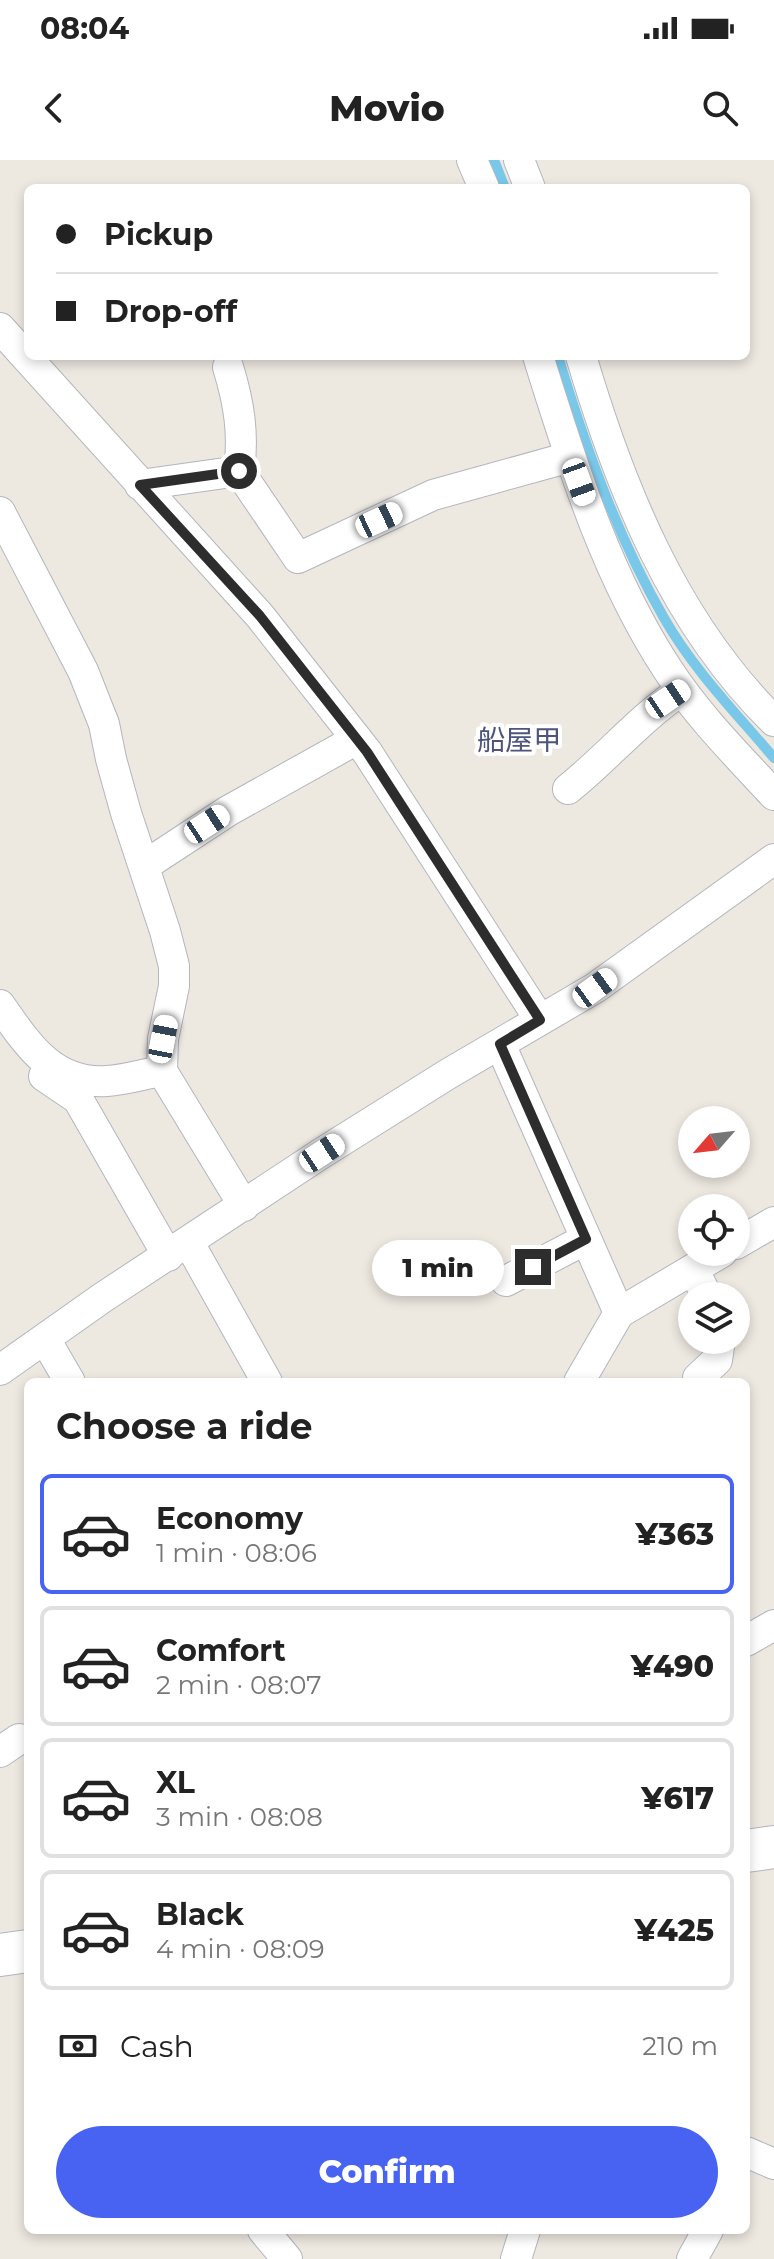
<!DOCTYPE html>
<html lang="en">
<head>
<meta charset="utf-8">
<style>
	:root { --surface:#fff; --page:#f6f6f6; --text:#222; --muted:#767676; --line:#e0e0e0; --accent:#4862f2 }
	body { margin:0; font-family:Montserrat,"Noto Sans JP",sans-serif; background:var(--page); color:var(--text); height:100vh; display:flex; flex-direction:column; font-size:30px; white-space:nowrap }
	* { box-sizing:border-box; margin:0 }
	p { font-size:26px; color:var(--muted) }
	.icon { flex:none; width:44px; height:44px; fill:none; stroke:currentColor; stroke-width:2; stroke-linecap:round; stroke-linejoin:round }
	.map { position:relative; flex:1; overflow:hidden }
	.panel { position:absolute; left:24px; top:1218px; width:726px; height:856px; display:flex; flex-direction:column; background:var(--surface); border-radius:12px; box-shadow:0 4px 12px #0003 }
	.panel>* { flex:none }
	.top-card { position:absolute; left:24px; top:24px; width:726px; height:176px; border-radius:12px; box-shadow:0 4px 12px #0003; display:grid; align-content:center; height:176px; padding:0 32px; background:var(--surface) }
	.needle { width:52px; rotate:242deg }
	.controls { position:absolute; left:678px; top:946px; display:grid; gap:16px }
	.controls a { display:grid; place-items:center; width:72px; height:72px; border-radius:50%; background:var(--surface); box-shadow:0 4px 12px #0003; font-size:40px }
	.end { position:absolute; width:36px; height:36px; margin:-18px; border:10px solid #2d2d2d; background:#fff; box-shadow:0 0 0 4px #fff }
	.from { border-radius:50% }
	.bubble { position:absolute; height:56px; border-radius:28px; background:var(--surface); box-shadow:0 4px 12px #0003; font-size:26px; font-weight:800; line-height:56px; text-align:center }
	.car { position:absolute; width:24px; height:48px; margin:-24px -12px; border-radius:10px; box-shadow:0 0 6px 2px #0007; background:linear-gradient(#fff 24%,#345 0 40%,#fff 0 76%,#345 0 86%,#fff 0) }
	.top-card b { display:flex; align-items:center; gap:28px; height:76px; font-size:30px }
	.top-card b+b { border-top:2px solid var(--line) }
	.top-card i { width:20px; height:20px; background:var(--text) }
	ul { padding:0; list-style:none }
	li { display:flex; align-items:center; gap:24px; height:120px; margin:0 16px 12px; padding:0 16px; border:4px solid var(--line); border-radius:12px }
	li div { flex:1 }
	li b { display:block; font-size:30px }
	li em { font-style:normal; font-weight:800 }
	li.current { border-color:var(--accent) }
	li>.icon { width:72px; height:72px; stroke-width:1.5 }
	h2 { padding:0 32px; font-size:36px; line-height:96px }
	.pay { display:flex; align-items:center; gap:20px; height:88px; padding:0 32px; font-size:30px }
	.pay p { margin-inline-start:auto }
	.button { display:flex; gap:16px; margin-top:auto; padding:16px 32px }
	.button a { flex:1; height:92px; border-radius:48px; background:var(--accent); color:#fff; font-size:32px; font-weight:800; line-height:92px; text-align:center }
	.status { display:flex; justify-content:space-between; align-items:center; height:56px; padding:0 40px; background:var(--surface); direction:ltr }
	.status svg { height:22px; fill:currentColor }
	header { display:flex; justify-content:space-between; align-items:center; height:104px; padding:0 32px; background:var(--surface); font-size:36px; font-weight:800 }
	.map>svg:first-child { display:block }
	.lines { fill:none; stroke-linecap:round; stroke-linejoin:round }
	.stream { stroke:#79c8ea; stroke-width:10 }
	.street-casing { stroke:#b3b6bf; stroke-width:32 }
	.secondary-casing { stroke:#b3b6bf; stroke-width:44 }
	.street { stroke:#fff; stroke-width:30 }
	.secondary { stroke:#fff; stroke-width:42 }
	.route { stroke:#2d2d2d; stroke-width:10 }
	.labels { text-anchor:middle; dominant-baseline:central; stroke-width:8; stroke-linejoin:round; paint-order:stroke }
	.quarter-label { font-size:28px; fill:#4e557c; stroke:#fff }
</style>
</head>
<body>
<div class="status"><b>08:04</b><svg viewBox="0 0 49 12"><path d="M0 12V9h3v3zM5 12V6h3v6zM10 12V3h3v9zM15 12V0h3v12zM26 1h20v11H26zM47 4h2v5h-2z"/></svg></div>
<header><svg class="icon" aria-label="back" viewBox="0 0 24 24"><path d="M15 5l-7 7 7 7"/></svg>Movio<svg class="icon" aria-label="search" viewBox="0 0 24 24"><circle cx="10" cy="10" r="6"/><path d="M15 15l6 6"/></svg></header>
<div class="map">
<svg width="774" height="2099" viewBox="0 0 774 2099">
	<rect width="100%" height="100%" fill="#ede8e0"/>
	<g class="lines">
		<path class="stream" d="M494,0L505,28
			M558,196C585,286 617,376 664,458C693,509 736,553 774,598"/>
		<g class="street-casing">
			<path id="street" d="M472,0L484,28
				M519,0L530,28
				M0,168L260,456L367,592L540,860
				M538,196C572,304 605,414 668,510C698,556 737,595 774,635
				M581,196C620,328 674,463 774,561
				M239,311L298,398L433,335L570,297
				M140,325L239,311C244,274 239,243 228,207
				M0,352L83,511L104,564L111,599L126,653L165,771L174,806V826L163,879L162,911
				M568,629C608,597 640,558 682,530
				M144,706L228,651L357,579
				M0,845C27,884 53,925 107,921C125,920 144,914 162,911L244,1046
				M500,884L619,1153
				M44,916L78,939L168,1096
				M189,1083L267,1222
				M736,1084L774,1062
				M693,1109L707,1136
				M506,1121L586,1079
				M45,1179L70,1222
				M0,1210L102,1138L322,993L448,914L595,828L774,699
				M698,1218L717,1200L720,1180
				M579,1222L619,1153L722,1092
				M746,1481L774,1465
				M0,1592L19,1579
				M746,1992L774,2004
				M263,2070L287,2099
				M516,2099L525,2070
				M692,2099L708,2070"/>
		</g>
		<g class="secondary-casing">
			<path id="secondary" d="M746,1691L774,1687
				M0,1795L28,1791"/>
		</g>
		<use href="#street" class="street"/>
		<use href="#secondary" class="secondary"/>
	</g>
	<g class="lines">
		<path class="route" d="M239,311L140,325L260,456L367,592L540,860L500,884L586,1079L533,1107"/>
	</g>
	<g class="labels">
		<g class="quarter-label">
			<text x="519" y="580">船屋甲</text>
		</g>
	</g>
</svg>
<div class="controls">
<a><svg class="needle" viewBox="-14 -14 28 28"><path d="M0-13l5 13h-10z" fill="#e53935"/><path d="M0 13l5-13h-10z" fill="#767676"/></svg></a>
<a><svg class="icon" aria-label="locate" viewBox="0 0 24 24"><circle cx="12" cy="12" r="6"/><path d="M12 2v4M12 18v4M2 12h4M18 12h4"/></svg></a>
<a><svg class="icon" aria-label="layers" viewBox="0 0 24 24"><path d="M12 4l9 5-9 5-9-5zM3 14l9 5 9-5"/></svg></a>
</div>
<i class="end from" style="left:239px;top:311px"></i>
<i class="end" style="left:533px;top:1107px"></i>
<div class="bubble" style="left:372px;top:1080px;width:132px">1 min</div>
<i class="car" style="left:579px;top:322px;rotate:160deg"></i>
<i class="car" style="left:379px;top:360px;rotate:65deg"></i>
<i class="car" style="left:668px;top:539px;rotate:56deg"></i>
<i class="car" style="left:207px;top:664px;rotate:57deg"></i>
<i class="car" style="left:595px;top:828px;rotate:54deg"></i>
<i class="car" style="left:163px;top:879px;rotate:11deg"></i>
<i class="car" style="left:322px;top:993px;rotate:57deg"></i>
<div class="top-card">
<b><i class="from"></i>Pickup</b>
<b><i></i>Drop-off</b>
</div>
<section class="panel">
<h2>Choose a ride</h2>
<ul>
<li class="current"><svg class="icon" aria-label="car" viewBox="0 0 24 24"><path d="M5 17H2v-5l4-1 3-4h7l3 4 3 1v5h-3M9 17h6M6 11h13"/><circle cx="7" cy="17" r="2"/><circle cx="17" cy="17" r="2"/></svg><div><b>Economy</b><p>1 min · 08:06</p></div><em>¥363</em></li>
<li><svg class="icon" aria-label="car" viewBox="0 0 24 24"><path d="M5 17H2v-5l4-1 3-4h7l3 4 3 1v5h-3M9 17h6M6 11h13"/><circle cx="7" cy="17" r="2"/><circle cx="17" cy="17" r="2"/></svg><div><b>Comfort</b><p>2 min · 08:07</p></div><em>¥490</em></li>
<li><svg class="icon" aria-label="car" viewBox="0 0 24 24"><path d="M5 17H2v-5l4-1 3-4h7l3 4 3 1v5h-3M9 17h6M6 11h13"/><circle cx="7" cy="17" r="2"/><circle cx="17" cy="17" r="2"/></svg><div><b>XL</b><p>3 min · 08:08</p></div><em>¥617</em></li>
<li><svg class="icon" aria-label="car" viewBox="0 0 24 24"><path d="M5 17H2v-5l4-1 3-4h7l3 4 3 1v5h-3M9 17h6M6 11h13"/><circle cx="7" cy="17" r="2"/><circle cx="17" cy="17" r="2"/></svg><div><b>Black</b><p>4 min · 08:09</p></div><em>¥425</em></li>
</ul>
<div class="pay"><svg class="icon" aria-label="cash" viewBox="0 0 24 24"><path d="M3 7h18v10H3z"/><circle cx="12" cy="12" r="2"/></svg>Cash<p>210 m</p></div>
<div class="button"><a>Confirm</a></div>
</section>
</div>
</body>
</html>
